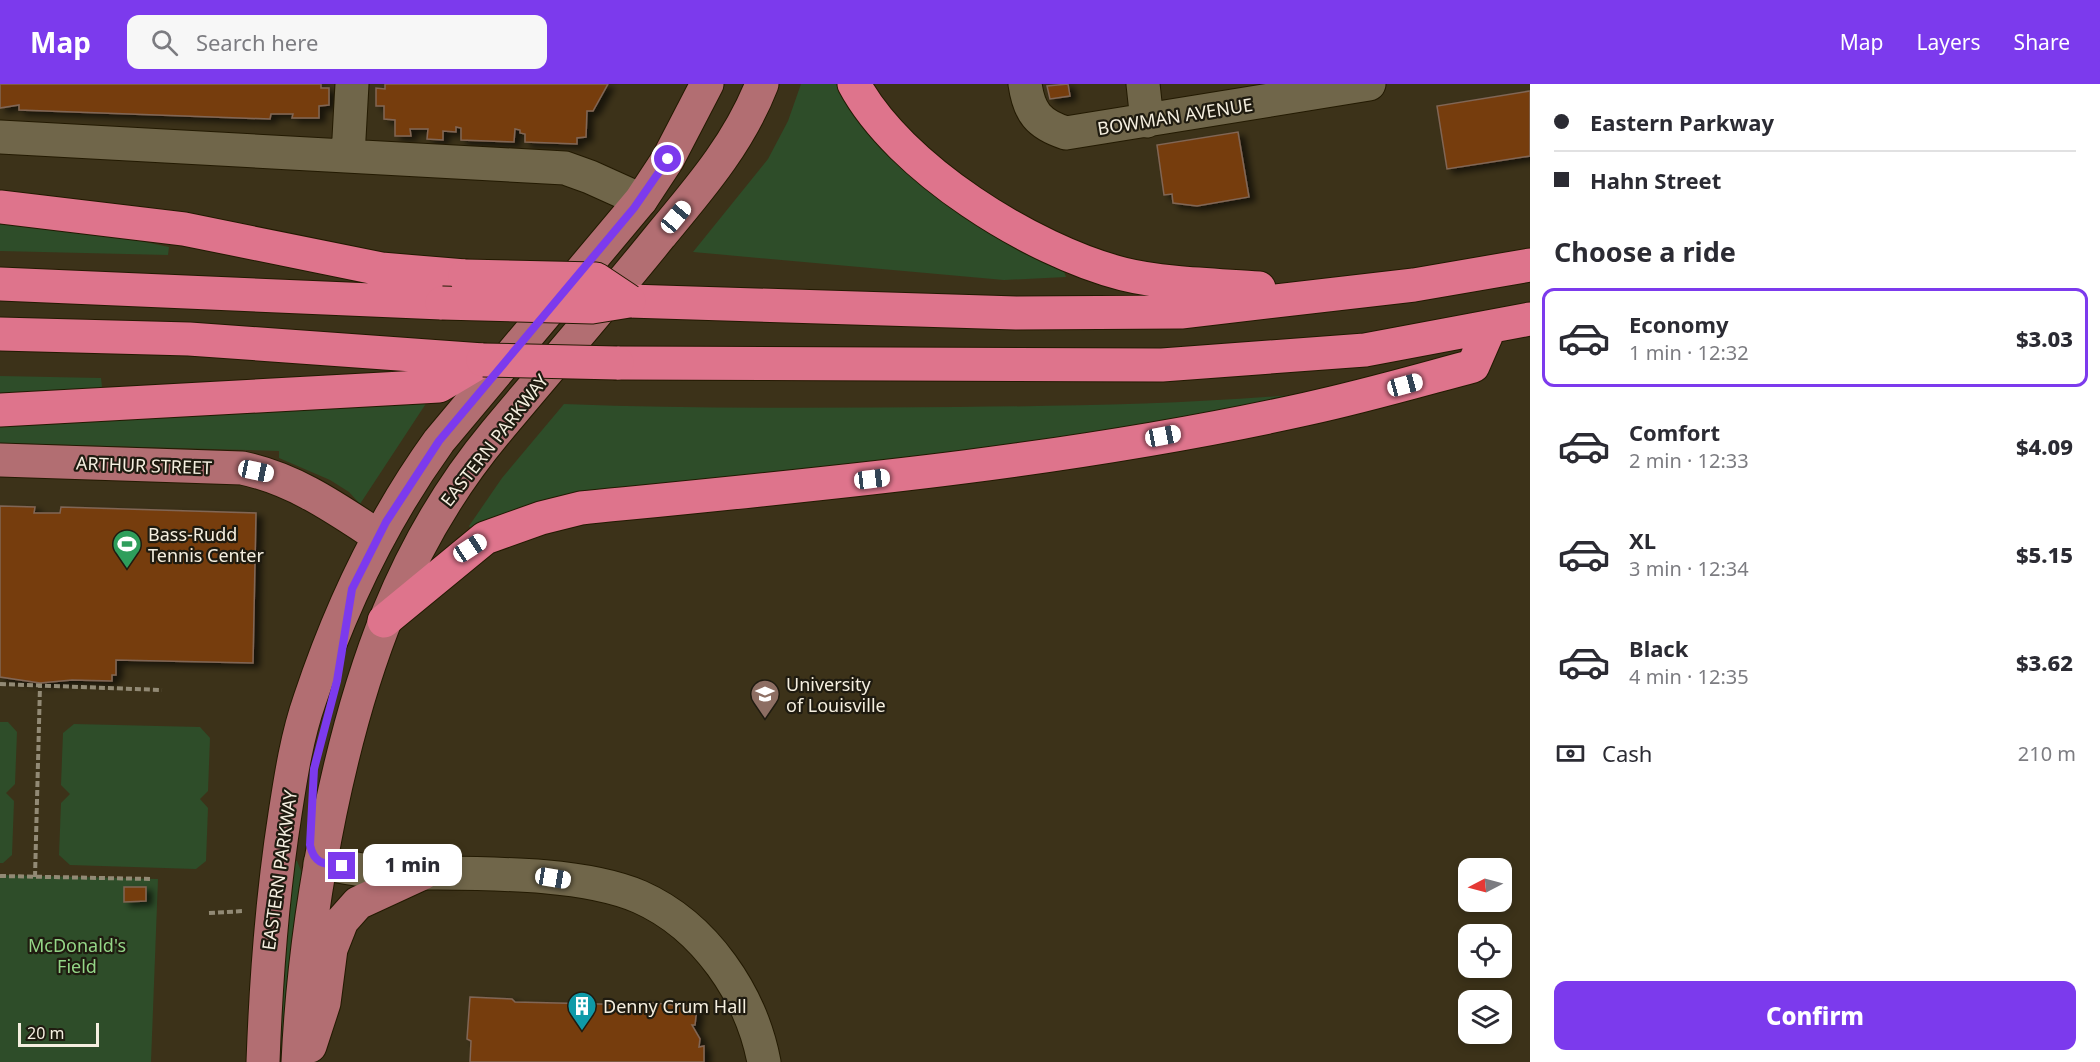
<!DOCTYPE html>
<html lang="en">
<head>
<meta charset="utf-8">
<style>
	:root { --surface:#fff; --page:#f7f7f7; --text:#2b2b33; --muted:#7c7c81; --line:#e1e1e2; --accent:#7c3aed }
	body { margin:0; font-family:"Noto Sans",sans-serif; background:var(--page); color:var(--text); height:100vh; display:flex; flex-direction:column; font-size:22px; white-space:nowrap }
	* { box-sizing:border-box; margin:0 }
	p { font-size:20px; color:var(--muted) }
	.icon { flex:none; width:33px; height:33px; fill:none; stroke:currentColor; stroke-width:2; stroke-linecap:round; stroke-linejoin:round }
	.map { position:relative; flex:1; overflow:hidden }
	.panel { display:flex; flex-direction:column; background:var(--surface); width:570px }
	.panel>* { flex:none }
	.banner { display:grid; align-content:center; height:132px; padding:0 24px; background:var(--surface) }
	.needle { width:39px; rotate:264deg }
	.buttons { position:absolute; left:1458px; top:774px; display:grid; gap:12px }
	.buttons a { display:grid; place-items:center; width:54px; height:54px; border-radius:12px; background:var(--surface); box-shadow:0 3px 9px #0003; font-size:30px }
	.scale { position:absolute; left:18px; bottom:15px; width:81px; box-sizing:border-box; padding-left:6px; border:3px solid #f5efe0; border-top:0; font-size:16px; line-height:21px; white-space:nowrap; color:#f5efe0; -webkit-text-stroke:4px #1f1b10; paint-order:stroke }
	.end { position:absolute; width:27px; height:27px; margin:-14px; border:8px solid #7c3aed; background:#fff; box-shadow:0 0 0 3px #fff }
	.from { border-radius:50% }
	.bubble { position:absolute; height:42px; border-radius:12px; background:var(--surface); box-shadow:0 3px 9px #0003; font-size:20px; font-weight:800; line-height:42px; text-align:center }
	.car { position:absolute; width:18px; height:36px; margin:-18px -9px; border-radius:8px; box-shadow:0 0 4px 2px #0007; background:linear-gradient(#fff 24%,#345 0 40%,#fff 0 76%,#345 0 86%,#fff 0) }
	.banner b { display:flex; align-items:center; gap:21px; height:57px; font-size:22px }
	.banner b+b { border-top:2px solid var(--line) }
	.banner i { width:15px; height:15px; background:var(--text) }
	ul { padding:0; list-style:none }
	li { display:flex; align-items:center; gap:18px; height:99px; margin:0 12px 9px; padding:0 12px; border:3px solid transparent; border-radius:12px }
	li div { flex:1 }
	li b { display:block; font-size:22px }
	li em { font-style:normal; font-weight:800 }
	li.active { border-color:var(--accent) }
	li>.icon { width:54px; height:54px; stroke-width:1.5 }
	h2 { padding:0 24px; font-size:27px; line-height:72px }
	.pay { display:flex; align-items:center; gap:15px; height:66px; padding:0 24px; font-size:22px }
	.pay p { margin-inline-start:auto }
	.button { display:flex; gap:12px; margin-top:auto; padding:12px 24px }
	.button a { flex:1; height:69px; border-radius:12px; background:var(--accent); color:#fff; font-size:24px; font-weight:800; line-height:69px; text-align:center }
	header { display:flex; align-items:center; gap:36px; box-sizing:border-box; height:84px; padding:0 30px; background:var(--accent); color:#fff }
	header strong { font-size:28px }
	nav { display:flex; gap:33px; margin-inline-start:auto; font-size:21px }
	.search { width:420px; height:54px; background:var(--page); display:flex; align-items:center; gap:15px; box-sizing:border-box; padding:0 21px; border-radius:12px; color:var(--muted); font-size:22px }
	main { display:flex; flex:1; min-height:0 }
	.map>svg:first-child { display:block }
	.green { fill:#2e4d29 }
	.building { fill:#763e0e; stroke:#816655; stroke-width:1.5; filter:url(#shadow) }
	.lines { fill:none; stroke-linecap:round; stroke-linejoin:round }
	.minor-casing { stroke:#231a02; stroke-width:35 }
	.major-casing { stroke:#231a02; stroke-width:35 }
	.highway-casing { stroke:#231a02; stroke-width:35 }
	.path { stroke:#928a75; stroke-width:4; stroke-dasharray:6 3; stroke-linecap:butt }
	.minor { stroke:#70664a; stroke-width:33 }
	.major { stroke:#b26e72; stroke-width:33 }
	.highway { stroke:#de748c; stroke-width:33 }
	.highway-bridge-casing { stroke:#231a02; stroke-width:35; stroke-linecap:butt }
	.highway-bridge { stroke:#de748c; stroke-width:33 }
	.route { stroke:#7c3aed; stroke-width:8 }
	.labels { text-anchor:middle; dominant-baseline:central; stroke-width:4.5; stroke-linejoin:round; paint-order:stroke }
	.street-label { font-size:18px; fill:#f5efe0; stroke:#1f1b10 }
	.poi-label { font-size:18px; fill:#f5efe0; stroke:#1f1b10; text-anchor:start }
	.park-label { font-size:18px; fill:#94d687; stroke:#1f1b10 }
</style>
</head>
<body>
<header>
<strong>Map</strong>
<div class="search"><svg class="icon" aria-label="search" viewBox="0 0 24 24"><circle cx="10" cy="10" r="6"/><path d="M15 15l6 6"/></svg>Search here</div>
<nav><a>Map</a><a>Layers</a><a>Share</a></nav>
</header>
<main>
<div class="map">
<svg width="1530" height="978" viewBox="0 0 1530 978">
	<defs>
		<filter id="shadow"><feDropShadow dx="6" dy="4" stdDeviation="3" flood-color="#0009"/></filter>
	</defs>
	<rect width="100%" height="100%" fill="#3c3219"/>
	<path class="green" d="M801,0H840L1062,182L1066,193L1004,196L693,168L768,75L788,37Z
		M0,137L117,152L169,163L168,171L0,167Z
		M0,292L101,294L102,303L110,307L0,314Z
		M1315,309L1224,331L472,447L469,442L502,394L564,320C695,325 826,324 958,323C1077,322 1196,320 1315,309Z
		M427,318L360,420L349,408L330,396L279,374V367L0,359V338Z
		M0,638H8L17,648L15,700L6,709L14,717L12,771L3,779H0Z
		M74,640L200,643L210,654L208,707L200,715L208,724L206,777L196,785L70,781L59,771L61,719L70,710L61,701L63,649Z
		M292,776L297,777L306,799L286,978H273Z
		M0,791L158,795L151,978H0Z"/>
	<path class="building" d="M0,0H321V4H329V21L319,22V34H292L293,30H271L270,35L19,26V21L0,24Z
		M385,0H608L593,27H587L586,53L577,54V60L525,58V50L520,49V46L515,45L514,58L461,56V44L456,43V48L443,47V56L427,55L428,45H410L411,52H395V36L384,35V22H376V4L385,5Z
		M1068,0L1070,12L1050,15L1047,2Z
		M1530,7V72L1447,85L1437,22Z
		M1238,48L1249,113L1197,122L1173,119L1172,110L1164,111L1157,61Z
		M0,422L35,423L34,429H60L61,423L256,429L253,579L116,576V591H112V597L72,596L40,599L0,593Z
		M124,803H146V817L124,818Z
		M470,913L512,915L515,918L640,921L642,918L697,923L695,941H692L700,955L699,963L704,962V978H470L471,957L467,955Z"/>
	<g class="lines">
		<g class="minor-casing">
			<path id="minor" d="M1025,0C1029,28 1038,40 1066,49L1369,0
				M1143,0L1147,37
				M0,53L565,84L590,93L641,116
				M348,72L352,0
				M320,779C341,782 362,787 383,788C457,791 573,784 640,813C705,842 751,910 764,978"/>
		</g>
		<g class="major-casing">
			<path id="major" d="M0,376L242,384C294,395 334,423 378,452
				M310,962L324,919L331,865L342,837L358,819L423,789
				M263,978C266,894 272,813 285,730C291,691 297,652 310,615C341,522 382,436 439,357L641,116L668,75L707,0
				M298,978C302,894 313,812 330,729C359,589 402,461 495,349C550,283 606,219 660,152C700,104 739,59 762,0"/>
		</g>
		<g class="highway-casing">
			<path id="highway" d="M854,0C899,84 1032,167 1123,190C1163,200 1217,201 1259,204
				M0,123L184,145L381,185L465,192
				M0,200L442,219
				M629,217L1016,229L1181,228L1414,201L1530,181
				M0,250L189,255L483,276
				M617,279L1162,281L1365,266L1530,235
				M0,326L439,302L483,276
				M384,537L485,454L541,434L581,424C824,400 1067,378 1306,325C1362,313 1417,297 1473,282L1490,243"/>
		</g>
		<path class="path" d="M0,600L162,606
			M0,792L151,795
			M35,793L40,602
			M209,829L244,827"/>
		<use href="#minor" class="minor"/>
		<use href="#major" class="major"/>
		<use href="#highway" class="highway"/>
		<g class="highway-bridge-casing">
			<path id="highway-bridge" d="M465,192L596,195L629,217
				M442,219L592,223L629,217
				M483,276L617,279"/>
		</g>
		<use href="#highway-bridge" class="highway-bridge"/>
	</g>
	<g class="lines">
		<path class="route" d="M342,782C324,780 314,780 310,761L314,685L337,597L352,505L386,438L439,357L634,124L668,75"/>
	</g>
	<defs>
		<g id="stadium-pin" transform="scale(1.5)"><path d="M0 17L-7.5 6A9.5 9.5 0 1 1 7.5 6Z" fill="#2e9e5b" stroke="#1f1b10"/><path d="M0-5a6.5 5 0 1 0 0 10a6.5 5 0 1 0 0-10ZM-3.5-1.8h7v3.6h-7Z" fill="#fff"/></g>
		<g id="university-pin" transform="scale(1.5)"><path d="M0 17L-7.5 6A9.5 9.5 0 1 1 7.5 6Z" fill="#8d6e63" stroke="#1f1b10"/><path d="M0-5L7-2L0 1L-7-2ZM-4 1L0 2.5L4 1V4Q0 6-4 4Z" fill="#fff"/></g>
		<g id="building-pin" transform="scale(1.5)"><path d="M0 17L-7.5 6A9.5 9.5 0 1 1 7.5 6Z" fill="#0f9aa8" stroke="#1f1b10"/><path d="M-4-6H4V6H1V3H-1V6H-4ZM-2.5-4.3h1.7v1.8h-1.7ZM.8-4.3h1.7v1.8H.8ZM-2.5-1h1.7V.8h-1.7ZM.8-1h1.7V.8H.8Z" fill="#fff"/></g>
	</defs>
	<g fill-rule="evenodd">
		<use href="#stadium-pin" x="127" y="460"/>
		<use href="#university-pin" x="765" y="610"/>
		<use href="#building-pin" x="582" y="922"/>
	</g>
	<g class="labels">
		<g class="street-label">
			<text transform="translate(1175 32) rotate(-9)">BOWMAN AVENUE</text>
			<text transform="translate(494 356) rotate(-52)">EASTERN PARKWAY</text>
			<text transform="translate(144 381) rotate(2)">ARTHUR STREET</text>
			<text transform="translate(279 786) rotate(-82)">EASTERN PARKWAY</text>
		</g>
		<g class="poi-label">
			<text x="148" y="450">Bass-Rudd<tspan x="148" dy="21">Tennis Center</tspan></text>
			<text x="786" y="600">University<tspan x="786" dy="21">of Louisville</tspan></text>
			<text x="603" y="922">Denny Crum Hall</text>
		</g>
		<g class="park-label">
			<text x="77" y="861">McDonald's<tspan x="77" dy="21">Field</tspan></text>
		</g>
	</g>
</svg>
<div class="buttons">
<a><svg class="needle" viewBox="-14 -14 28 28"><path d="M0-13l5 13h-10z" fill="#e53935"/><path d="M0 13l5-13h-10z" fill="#7c7c81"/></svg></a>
<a><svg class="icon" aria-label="locate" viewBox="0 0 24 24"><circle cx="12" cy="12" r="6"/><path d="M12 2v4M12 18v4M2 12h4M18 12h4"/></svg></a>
<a><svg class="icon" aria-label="layers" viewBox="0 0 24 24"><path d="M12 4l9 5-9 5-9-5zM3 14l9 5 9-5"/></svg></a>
</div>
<div class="scale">20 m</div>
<i class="end from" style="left:668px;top:75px"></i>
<i class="end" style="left:342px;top:782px"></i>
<div class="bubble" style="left:363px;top:760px;width:99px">1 min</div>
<i class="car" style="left:676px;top:133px;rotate:40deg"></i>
<i class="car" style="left:1405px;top:301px;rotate:75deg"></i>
<i class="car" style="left:1163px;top:352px;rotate:79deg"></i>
<i class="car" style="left:256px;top:387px;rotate:102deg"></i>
<i class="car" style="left:872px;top:395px;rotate:83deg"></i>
<i class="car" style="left:470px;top:464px;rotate:57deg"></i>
<i class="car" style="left:553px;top:794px;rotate:99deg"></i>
</div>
<section class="panel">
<div class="banner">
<b><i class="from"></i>Eastern Parkway</b>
<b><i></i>Hahn Street</b>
</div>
<h2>Choose a ride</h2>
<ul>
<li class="active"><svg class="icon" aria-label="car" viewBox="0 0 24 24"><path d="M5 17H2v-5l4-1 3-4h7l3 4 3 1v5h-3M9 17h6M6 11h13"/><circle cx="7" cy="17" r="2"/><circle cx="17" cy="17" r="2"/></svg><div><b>Economy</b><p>1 min · 12:32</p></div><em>$3.03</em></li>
<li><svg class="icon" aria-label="car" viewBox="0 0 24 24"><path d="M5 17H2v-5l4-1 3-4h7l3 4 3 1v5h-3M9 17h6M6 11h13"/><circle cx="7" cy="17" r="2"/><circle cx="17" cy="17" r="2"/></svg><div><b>Comfort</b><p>2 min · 12:33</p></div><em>$4.09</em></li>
<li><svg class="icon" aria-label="car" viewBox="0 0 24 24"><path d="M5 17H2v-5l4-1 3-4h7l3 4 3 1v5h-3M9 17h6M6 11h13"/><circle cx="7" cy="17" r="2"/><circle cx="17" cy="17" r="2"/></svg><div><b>XL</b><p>3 min · 12:34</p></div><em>$5.15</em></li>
<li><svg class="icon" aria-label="car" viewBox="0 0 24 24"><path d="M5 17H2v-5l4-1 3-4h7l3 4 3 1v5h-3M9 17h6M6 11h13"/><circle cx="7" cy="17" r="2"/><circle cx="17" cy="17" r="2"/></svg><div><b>Black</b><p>4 min · 12:35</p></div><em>$3.62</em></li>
</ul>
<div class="pay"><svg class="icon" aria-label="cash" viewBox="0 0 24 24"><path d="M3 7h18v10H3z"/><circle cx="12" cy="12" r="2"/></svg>Cash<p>210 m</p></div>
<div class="button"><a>Confirm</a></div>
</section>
</main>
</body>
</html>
